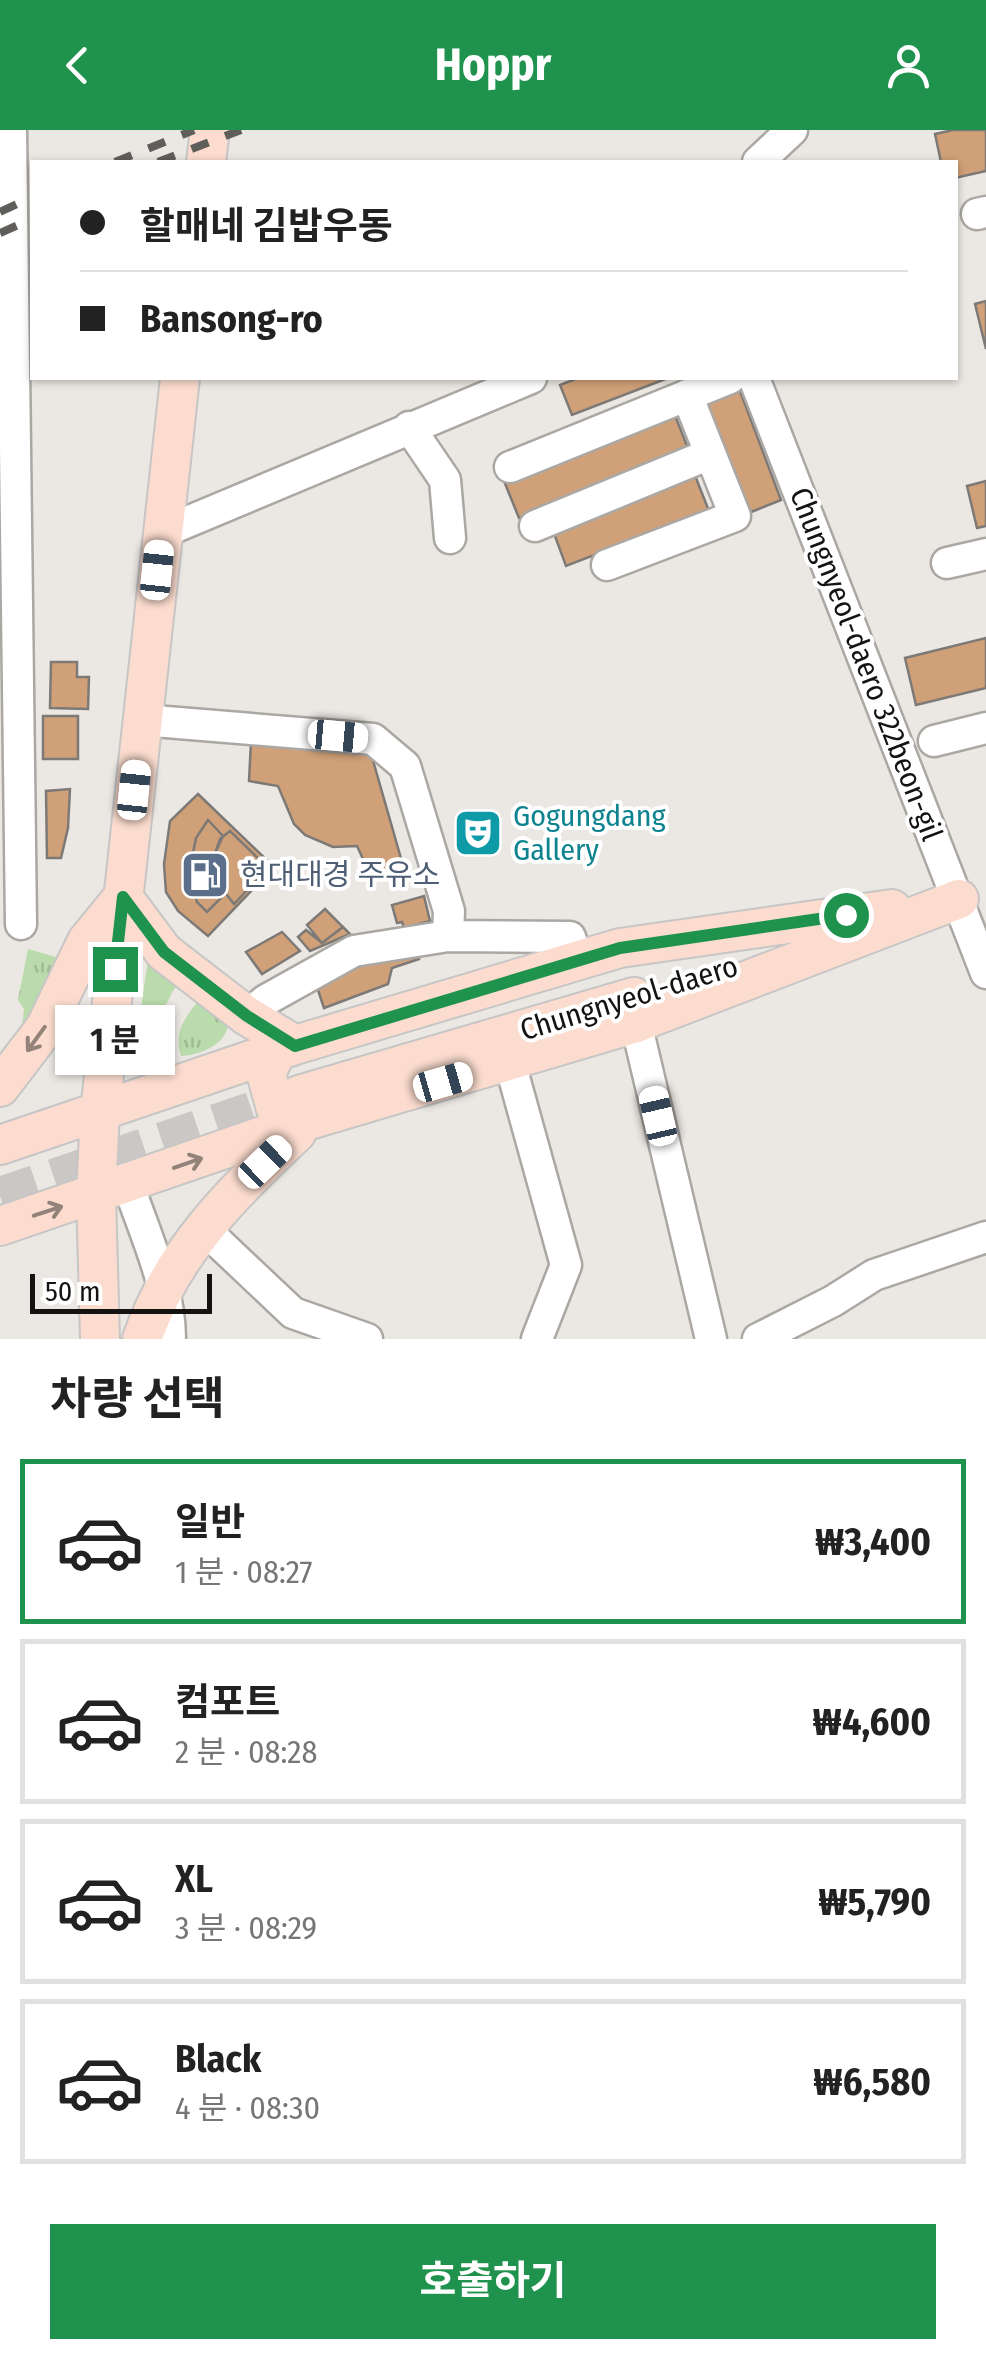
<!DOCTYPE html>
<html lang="ko">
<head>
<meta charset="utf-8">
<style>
	:root { --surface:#fff; --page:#f2f2f2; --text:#222; --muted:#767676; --line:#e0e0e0; --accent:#1f934d }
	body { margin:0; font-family:"Fira Sans Condensed","Noto Sans KR",sans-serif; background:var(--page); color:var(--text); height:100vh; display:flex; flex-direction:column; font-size:38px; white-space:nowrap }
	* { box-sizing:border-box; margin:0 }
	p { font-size:32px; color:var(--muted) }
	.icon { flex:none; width:55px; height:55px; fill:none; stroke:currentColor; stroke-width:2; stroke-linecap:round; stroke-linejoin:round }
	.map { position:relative; height:1209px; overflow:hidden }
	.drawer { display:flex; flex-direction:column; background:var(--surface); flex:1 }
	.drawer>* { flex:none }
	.top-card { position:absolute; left:30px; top:30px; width:928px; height:220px; border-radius:0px; box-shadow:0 2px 8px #0004; display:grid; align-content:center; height:220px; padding:0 50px; background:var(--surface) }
	.scale { position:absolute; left:30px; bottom:25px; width:182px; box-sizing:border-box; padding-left:10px; border:5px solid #141311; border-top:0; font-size:28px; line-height:35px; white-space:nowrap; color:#141311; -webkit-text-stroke:8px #fff; paint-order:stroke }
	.end { position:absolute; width:45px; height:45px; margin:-22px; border:12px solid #1f934d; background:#fff; box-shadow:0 0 0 5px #fff }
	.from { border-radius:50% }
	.bubble { position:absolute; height:70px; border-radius:0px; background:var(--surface); box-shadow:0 2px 8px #0004; font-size:32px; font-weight:700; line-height:70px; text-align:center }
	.car { position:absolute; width:30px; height:60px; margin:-30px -15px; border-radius:12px; box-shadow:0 0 8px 2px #0007; background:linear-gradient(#fff 24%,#345 0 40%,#fff 0 76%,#345 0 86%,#fff 0) }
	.top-card b { display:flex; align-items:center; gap:35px; height:95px; font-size:38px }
	.top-card b+b { border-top:2px solid var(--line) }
	.top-card i { width:25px; height:25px; background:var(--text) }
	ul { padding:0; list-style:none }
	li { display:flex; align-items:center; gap:30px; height:165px; margin:0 20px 15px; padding:0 30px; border:5px solid var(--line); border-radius:0px }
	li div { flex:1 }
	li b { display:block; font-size:38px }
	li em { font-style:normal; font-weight:700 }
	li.selected { border-color:var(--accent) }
	li>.icon { width:90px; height:90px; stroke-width:1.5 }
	h2 { padding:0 50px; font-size:45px; line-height:120px }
	.cta { display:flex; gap:20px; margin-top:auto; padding:20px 50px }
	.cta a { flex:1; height:115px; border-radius:0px; background:var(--accent); color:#fff; font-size:40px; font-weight:700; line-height:115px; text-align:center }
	header { display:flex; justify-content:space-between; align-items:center; height:130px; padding:0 50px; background:var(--accent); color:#fff; font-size:45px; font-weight:700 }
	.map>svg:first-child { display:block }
	.grass { fill:url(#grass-tufts) }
	.building { fill:#d0a178; stroke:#7d7976; stroke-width:2.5 }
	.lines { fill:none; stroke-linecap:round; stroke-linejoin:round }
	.major-tunnel { stroke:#cbc7c4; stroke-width:38; stroke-dasharray:38 19; stroke-linecap:butt }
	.minor-casing { stroke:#aba7a3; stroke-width:35 }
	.major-casing { stroke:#c7c6c6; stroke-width:42 }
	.minor { stroke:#fff; stroke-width:30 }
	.major { stroke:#fbdcce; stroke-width:38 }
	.rail { stroke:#605e5b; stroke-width:8; stroke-dasharray:18 18; stroke-linecap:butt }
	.oneway { stroke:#938279 }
	.route { stroke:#1f934d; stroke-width:12 }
	.labels { text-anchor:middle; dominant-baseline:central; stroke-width:8; stroke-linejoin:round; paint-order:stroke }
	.street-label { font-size:30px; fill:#141311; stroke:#fff }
	.culture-label { font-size:30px; fill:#0d838f; stroke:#fff; text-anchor:start }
	.service-label { font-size:30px; fill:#4e5e75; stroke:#fff; text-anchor:start }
</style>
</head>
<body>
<header><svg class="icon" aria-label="back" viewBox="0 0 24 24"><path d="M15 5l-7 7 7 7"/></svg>Hoppr<svg class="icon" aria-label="person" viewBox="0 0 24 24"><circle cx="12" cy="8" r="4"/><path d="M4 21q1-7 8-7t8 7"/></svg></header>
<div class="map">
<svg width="986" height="1209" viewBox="0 0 986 1209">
	<defs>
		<pattern id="grass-tufts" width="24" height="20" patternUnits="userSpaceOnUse" patternTransform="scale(2.5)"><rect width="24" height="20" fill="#badbac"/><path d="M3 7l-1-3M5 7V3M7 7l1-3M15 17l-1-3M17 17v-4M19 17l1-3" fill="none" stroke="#9fbb93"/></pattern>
	</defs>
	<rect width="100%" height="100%" fill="#ebe7e3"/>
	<path class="grass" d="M28,819L63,829L21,906L24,879L18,870Z
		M148,830L178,853C166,871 161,894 138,898Z
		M199,870L228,894C226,915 200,925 181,926C174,901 184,889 199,870Z"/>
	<path class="building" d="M953,0H986V41L955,48V32H941L935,4Z
		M986,171V219L975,174Z
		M578,248H668L572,285L560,255Z
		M740,261L781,370L746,384L705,275Z
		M674,283L689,321L519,388L504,351Z
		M694,343L709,381L566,436L552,398Z
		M986,351V396L977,398L967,356Z
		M986,508V558L916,575L905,528Z
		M51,532H77V547H89L88,579L50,578Z
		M43,586H78V629H43Z
		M251,612L370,620L404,739L385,745L384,739L369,742L357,716L333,717L305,705L294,694L278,656L249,651Z
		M70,659L68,698L61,728H47L46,661Z
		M198,664L274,737L208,806L178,781L166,762L164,734L170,691Z
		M208,690L223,706L214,726L215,744L225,764L207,782L197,772L192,755V728L196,708Z
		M230,701L268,738L234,774L219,755L214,726L220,709Z
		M424,766L430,791L404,798L402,792L397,793L392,775Z
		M325,779L343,797L322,813L307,795Z
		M343,797L350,804L310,821L298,807L306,800L322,813Z
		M282,802L300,821L262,844L246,822Z
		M419,821V829L392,838L388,854L324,878L317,857L358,834Z"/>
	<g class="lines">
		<path class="major-tunnel" d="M0,1066L299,965"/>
		<g class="minor-casing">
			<path id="minor" d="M11,0L21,794
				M758,32L792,0
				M977,84L986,82
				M754,248L986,843
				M409,297L445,350L450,408
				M510,337L730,248
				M535,396L710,324
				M161,403L531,248
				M947,433L986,424
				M607,435L735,386L687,265
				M142,590L373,609L405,636L449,781L448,806
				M934,611L986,598
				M247,886L266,870L354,821L448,806L570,807L577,831
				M636,893L711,1209
				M510,933L566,1135L537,1209
				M128,1054C145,1104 170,1156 170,1209
				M202,1097L293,1183L367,1209
				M758,1209L833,1171L874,1145L986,1107"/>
		</g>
		<g class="major-casing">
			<path id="major" d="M206,32L210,0
				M277,921L266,943L276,979L298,995
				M0,957L45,898L87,811L123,767L164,822L247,886L295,915
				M299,965L634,867
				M0,1015L295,915L620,818L892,779
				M0,1096L309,990L636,893L959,769
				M100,1209L96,1065L100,982L180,248
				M142,1209C173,1120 231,1065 297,1002"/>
		</g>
		<use href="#minor" class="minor"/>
		<use href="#major" class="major"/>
		<path class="rail" d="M115,32L194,0
			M158,32L241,0
			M0,82L32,67
			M0,103L32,89"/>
	</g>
	<defs><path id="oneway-shaft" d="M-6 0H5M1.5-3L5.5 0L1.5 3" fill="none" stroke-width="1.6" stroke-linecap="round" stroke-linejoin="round" transform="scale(2.5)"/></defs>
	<g class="oneway">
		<use href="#oneway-shaft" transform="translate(36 909) rotate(126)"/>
		<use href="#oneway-shaft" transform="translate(188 1033) rotate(-19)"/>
		<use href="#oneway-shaft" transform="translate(48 1081) rotate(-18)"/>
	</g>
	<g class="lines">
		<path class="route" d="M115,839L123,767L164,822L247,886L295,916L620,818L846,785"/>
	</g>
	<defs>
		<g id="theatre-square" transform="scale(2.5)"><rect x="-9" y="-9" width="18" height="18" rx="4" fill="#0f9aa8" stroke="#fff"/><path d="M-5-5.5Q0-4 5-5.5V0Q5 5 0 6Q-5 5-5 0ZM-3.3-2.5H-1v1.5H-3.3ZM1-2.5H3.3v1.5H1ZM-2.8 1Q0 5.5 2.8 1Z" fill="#fff"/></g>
		<g id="fuel-square" transform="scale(2.5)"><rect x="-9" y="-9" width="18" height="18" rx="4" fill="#5c6f8a" stroke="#fff"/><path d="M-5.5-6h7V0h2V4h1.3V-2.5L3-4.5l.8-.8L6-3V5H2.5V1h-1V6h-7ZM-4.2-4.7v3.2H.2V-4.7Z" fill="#fff"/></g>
	</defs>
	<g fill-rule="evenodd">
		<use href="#theatre-square" x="478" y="703"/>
		<use href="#fuel-square" x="205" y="745"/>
	</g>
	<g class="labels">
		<g class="street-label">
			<text transform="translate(866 534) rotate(69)">Chungnyeol-daero 322beon-gil</text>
			<text transform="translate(629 868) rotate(-17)">Chungnyeol-daero</text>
		</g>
		<g class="culture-label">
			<text x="513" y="686">Gogungdang<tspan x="513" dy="34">Gallery</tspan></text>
		</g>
		<g class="service-label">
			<text x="240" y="745">현대대경 주유소</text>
		</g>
	</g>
</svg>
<div class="scale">50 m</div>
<i class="end from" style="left:846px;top:785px"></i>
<i class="end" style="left:115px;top:839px"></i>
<div class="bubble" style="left:55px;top:875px;width:120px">1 분</div>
<i class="car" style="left:157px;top:440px;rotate:6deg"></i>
<i class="car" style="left:338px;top:606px;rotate:95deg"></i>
<i class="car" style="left:134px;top:660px;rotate:6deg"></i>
<i class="car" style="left:443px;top:952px;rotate:74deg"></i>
<i class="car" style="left:658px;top:986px;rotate:347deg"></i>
<i class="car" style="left:265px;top:1032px;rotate:46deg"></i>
<div class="top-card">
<b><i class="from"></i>할매네 김밥우동</b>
<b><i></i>Bansong-ro</b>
</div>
</div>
<section class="drawer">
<h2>차량 선택</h2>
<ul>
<li class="selected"><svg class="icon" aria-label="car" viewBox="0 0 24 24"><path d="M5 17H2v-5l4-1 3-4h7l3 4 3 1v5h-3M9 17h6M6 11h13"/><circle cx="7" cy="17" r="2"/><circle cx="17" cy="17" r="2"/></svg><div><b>일반</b><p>1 분 · 08:27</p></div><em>₩3,400</em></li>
<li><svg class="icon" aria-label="car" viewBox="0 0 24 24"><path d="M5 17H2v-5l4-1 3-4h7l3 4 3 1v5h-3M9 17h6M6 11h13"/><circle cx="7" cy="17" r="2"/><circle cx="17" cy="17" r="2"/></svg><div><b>컴포트</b><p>2 분 · 08:28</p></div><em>₩4,600</em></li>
<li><svg class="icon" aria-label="car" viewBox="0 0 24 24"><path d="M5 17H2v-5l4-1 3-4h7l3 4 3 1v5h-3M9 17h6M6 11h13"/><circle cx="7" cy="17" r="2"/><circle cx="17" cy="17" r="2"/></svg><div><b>XL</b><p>3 분 · 08:29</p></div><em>₩5,790</em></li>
<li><svg class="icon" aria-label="car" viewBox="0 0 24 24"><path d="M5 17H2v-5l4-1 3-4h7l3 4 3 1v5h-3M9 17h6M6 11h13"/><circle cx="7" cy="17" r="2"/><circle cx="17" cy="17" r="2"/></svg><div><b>Black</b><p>4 분 · 08:30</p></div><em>₩6,580</em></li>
</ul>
<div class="cta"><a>호출하기</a></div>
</section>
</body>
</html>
